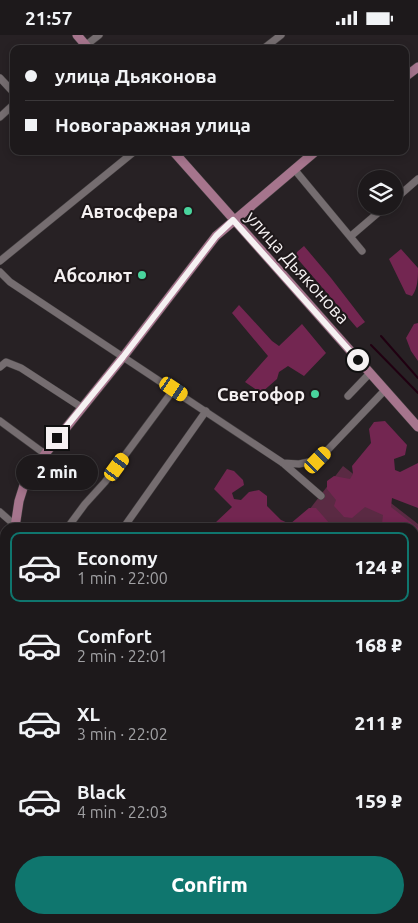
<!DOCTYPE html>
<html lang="en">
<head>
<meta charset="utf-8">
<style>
	:root { --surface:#1d191b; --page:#252224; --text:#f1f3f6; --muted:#a0a0a3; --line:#3b383a; --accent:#0f766e }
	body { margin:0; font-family:Ubuntu,sans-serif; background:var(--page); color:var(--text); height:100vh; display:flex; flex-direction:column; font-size:19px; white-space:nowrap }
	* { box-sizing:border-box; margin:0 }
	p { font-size:16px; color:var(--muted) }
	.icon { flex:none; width:28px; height:28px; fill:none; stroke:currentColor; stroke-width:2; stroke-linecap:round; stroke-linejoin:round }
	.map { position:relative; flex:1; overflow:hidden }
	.sheet { position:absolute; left:0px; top:488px; width:419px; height:401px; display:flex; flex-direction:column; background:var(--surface); border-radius:15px 15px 0 0; box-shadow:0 2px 8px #0003,0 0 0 1px var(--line) }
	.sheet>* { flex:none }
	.banner { position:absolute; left:10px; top:10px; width:399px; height:110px; border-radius:10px; box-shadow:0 2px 8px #0003,0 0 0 1px var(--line); display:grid; align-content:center; height:110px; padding:0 15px; background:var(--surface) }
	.fabs { position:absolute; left:358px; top:135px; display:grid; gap:10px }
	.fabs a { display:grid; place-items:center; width:45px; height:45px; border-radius:50%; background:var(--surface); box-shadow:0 2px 8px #0003,0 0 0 1px var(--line); font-size:25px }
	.end { position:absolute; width:22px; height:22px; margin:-11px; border:6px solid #f5f1f2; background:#111; box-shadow:0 0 0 2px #111 }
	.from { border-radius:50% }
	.bubble { position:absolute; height:35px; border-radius:18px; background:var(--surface); box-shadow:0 2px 8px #0003,0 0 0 1px var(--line); font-size:16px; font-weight:800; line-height:35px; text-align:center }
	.car { position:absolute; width:15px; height:30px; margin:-15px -8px; border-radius:6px; box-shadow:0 0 4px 1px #0007; background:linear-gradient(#f5c518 24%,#345 0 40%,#f5c518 0 76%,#345 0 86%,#f5c518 0) }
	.banner b { display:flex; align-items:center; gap:18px; height:48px; font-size:19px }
	.banner b+b { border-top:1px solid var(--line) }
	.banner i { width:12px; height:12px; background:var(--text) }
	ul { padding:9px 0 0; list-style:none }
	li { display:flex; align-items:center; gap:15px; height:70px; margin:0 10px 8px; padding:0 5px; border:2px solid transparent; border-radius:10px }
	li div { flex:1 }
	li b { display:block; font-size:19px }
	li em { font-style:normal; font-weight:800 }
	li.current { border-color:var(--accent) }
	li>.icon { width:45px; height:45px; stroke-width:1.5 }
	.button { display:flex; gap:10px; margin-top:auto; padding:10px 15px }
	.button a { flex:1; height:58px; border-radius:30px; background:var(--accent); color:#fff; font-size:20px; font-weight:800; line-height:58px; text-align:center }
	.status { display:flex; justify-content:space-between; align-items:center; height:35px; padding:0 25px; background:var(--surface); direction:ltr }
	.status svg { height:14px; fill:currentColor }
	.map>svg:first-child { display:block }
	.green { fill:#5a2a43 }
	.forest { fill:#732651 }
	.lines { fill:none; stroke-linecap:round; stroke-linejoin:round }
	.stream { stroke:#200011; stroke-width:2 }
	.river { stroke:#200011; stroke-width:12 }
	.minor-casing { stroke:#423e3f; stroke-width:8 }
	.major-casing { stroke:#423e3f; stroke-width:10 }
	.minor { stroke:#756d70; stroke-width:7 }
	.major { stroke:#a6758d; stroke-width:9 }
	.route { stroke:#f5f1f2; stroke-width:6 }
	.poi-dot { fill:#49d49d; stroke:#1e181a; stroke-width:2 }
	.labels { text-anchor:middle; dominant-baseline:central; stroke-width:4; stroke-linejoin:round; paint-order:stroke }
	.poi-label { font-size:18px; font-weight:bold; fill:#f5f1f2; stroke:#1e181a; text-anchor:end }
	.street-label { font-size:18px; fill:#f5f1f2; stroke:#1e181a }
</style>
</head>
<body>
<div class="status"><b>21:57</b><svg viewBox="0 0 49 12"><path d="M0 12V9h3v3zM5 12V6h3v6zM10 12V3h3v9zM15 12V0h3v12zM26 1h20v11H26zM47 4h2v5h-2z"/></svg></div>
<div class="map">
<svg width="418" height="888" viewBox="0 0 418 888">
	<rect width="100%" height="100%" fill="#272124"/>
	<path class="green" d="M343,431L418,489V580L414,577V492H305L299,488Z"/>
	<path class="forest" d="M304,211L331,243L365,287L357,293L296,222L297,217Z
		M401,214L418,233C418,243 418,253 412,261L406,259L389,224Z
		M239,270L272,306L279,311L302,289L326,318L304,341L288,331L279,337L277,344L261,358L245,347L268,321L232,278Z
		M418,288V326L411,316L406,303L414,289Z
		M385,386L407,410L405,420L394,424L395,435L400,437L418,428V473L392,463L391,472L418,493V520H417L414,523V492H376L382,489L383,480L365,472L352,483L344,482L334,471L336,465L327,454V446L334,441L350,444L353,439L352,431L371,408L369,394L374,387Z
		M227,434L234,436L243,445L244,450L232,458L234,464L241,465L249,457L259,455L267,461V471L281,485L290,489L309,473H316L330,489L339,487L348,492H216L215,488L232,472L214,454Z
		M418,540V638L414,637V541Z"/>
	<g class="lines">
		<path class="stream" d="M381,301L418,343
			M371,310L418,358"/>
		<path class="river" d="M0,521L5,523
			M414,643H418"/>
		<g class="minor-casing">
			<path id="minor" d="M81,14L99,0
				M263,14L281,0
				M0,43L14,58
				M0,82L14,69
				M294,134L362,216
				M394,165L418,144
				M351,201L386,171
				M0,226L135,116
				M0,237L10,247L283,428L321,461
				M0,332L6,327L21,333L81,372
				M348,361L370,338
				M0,386L45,419
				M283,428L299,429L318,425L385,355
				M0,477L17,492
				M68,492L85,469L105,447L174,354
				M124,492L206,376
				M0,585L5,588
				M0,691L5,694
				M0,802L5,806
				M104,884L109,888L111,884"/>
		</g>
		<g class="major-casing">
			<path id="major" d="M77,0L89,14
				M405,42L418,32
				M173,116L418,392
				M15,492L19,466L25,447L45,419L123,322L216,201L316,116
				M0,576L5,554"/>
		</g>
		<use href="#minor" class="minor"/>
		<use href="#major" class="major"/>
	</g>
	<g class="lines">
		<path class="route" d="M57,403L123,322L216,201L233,185L358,325"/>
	</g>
	<g class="poi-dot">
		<circle cx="188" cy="176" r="5"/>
		<circle cx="142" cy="240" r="5"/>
		<circle cx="315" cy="359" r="5"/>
	</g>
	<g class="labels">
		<g class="poi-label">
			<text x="178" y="176">Автосфера</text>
			<text x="132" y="240">Абсолют</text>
			<text x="305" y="359">Светофор</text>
		</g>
		<g class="street-label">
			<text transform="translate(298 232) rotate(48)">улица Дьяконова</text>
		</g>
	</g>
</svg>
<div class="fabs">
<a><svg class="icon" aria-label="layers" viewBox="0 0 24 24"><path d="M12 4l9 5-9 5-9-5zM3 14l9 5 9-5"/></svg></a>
</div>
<i class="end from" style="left:358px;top:325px"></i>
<i class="end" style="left:57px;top:403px"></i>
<div class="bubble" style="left:16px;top:420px;width:82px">2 min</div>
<i class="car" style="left:174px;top:354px;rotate:124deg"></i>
<i class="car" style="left:318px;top:425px;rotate:44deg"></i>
<i class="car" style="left:117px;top:432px;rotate:36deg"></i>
<div class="banner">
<b><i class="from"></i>улица Дьяконова</b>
<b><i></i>Новогаражная улица</b>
</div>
<section class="sheet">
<ul>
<li class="current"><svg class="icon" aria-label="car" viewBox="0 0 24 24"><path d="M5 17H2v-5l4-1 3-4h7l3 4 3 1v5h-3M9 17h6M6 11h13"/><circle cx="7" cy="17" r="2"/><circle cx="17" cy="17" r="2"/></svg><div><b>Economy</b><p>1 min · 22:00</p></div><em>124 ₽</em></li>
<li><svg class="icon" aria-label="car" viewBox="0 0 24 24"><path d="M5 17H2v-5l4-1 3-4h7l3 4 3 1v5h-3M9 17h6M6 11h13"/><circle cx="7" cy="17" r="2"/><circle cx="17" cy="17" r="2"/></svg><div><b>Comfort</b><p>2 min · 22:01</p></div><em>168 ₽</em></li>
<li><svg class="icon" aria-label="car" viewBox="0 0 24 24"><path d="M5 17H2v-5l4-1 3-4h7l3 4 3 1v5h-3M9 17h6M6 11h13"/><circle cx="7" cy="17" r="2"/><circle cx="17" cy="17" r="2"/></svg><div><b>XL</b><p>3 min · 22:02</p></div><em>211 ₽</em></li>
<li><svg class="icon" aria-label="car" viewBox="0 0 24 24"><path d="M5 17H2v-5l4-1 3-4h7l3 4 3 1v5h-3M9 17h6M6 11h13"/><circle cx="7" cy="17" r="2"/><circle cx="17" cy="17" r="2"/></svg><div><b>Black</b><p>4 min · 22:03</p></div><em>159 ₽</em></li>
</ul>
<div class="button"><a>Confirm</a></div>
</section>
</div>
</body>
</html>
